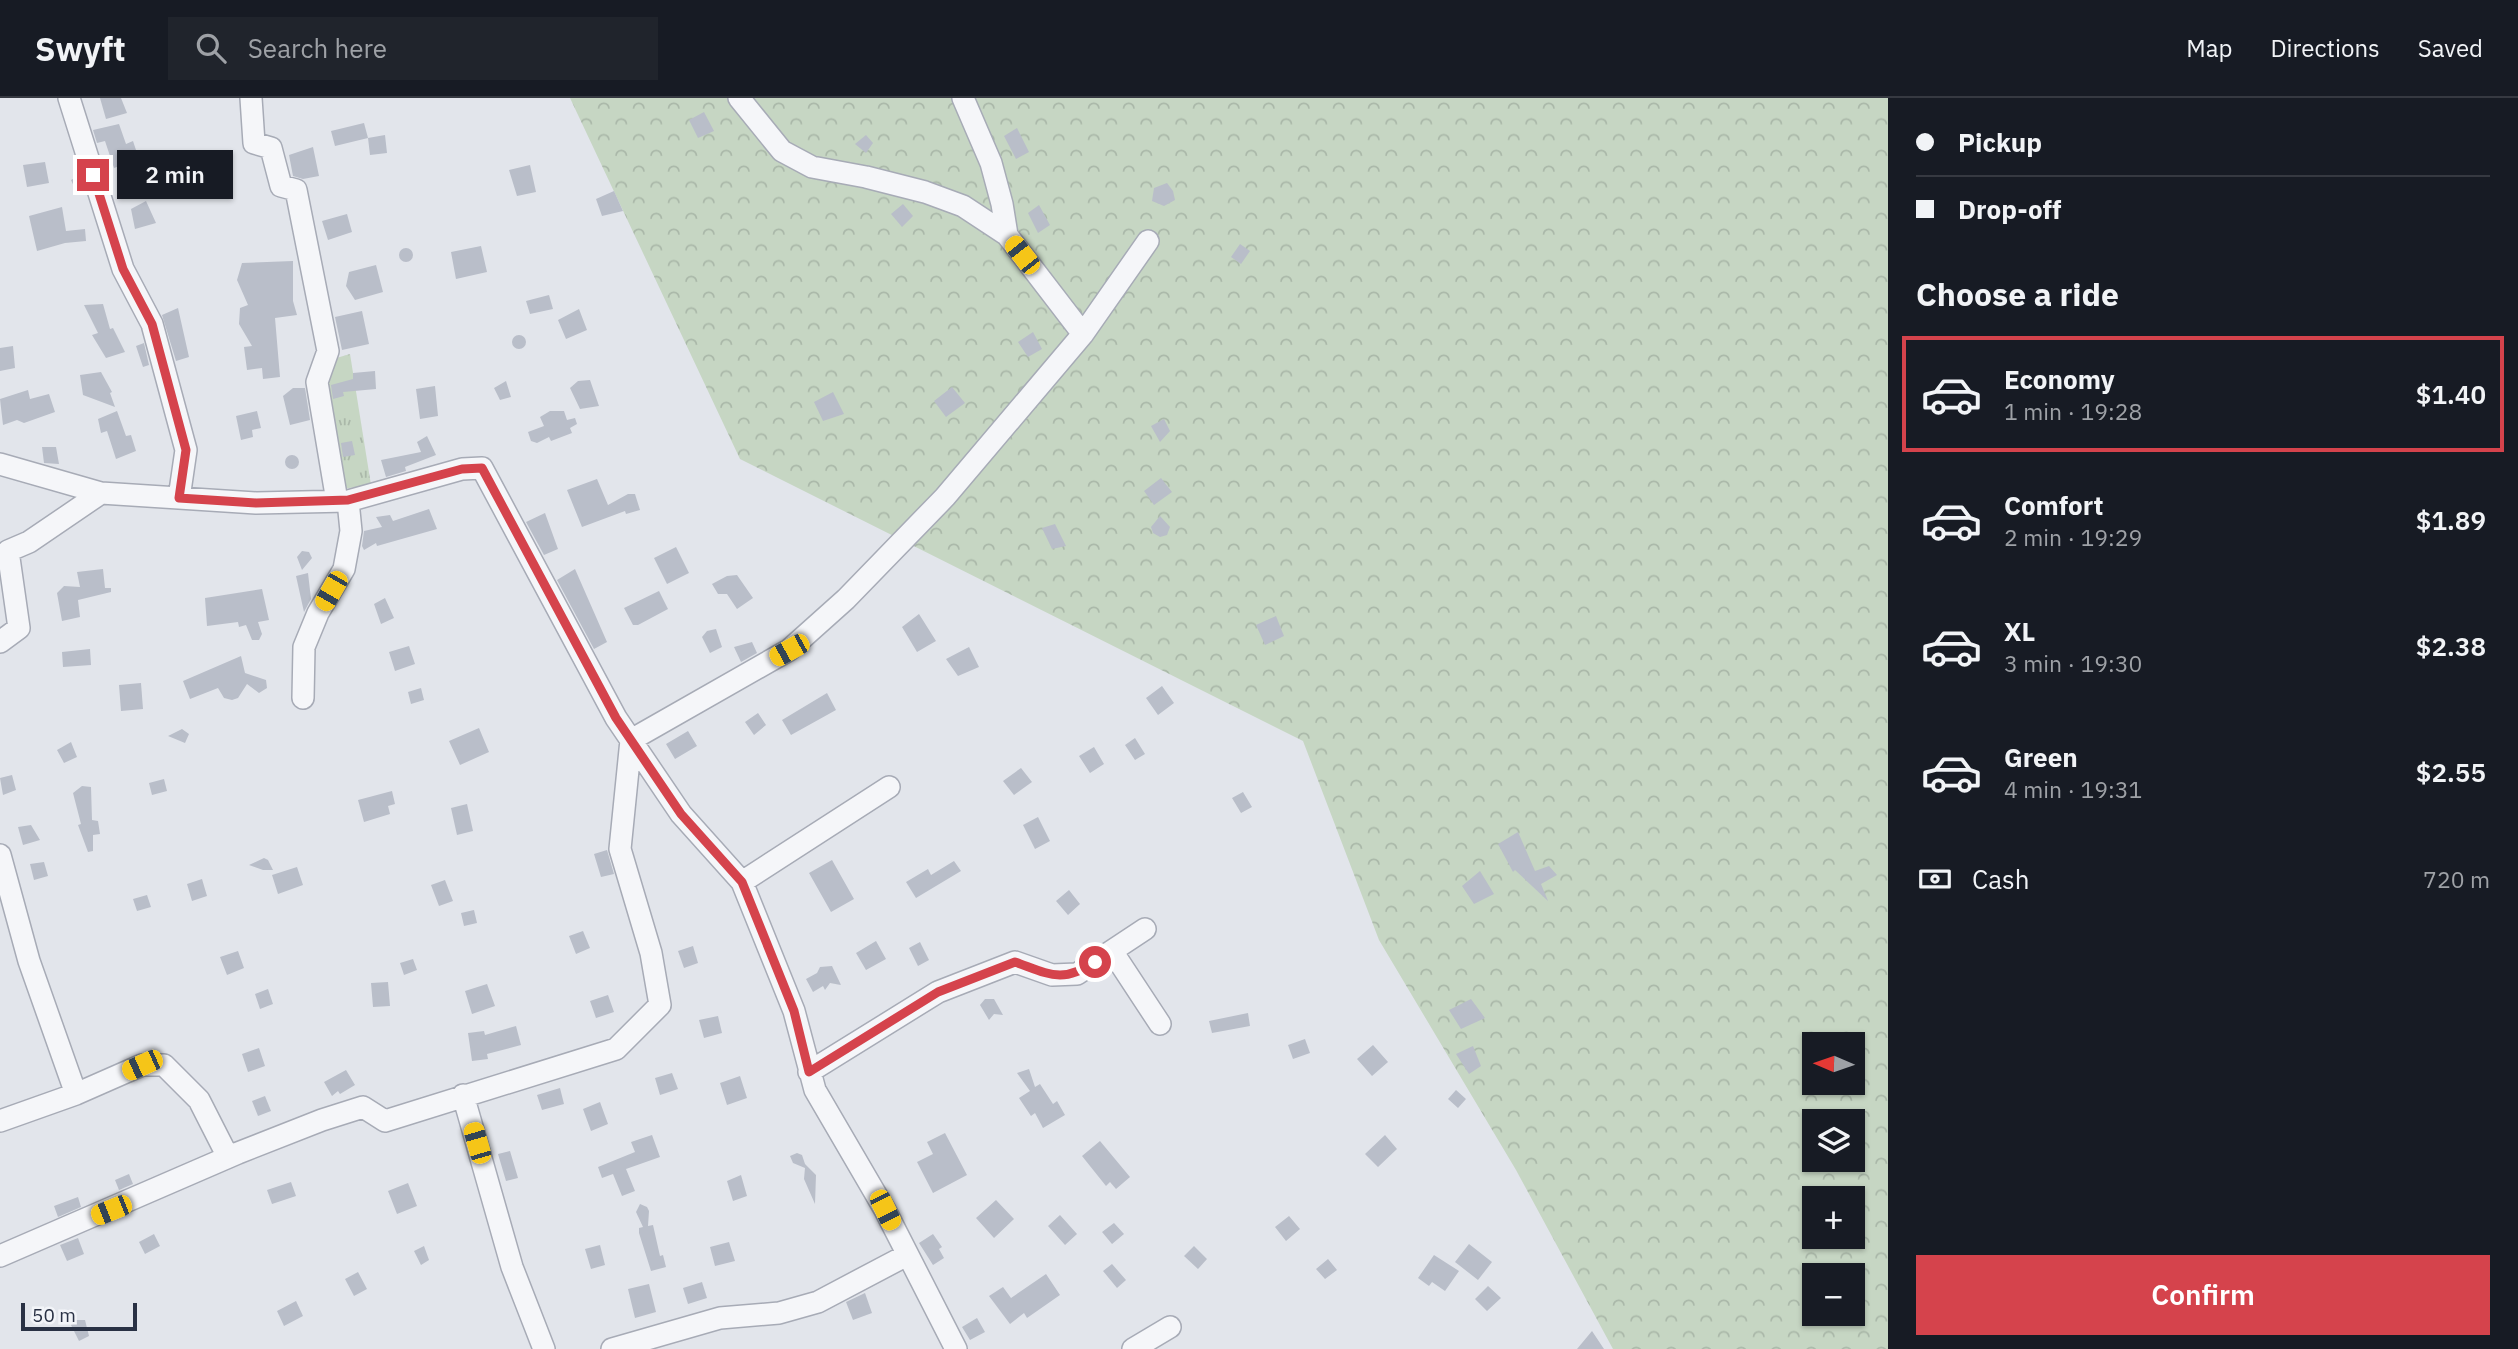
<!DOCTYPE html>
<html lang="en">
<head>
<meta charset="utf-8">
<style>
	:root { --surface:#171b24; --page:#20242c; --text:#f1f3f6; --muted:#9ea1a6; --line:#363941; --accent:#d5434c }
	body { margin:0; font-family:"IBM Plex Sans",sans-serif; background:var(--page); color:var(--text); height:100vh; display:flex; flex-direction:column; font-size:26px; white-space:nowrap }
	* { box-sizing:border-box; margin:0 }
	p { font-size:23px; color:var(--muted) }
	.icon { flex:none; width:38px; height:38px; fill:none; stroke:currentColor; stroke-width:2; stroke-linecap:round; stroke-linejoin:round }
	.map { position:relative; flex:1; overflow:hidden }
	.panel { display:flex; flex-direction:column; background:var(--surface); width:630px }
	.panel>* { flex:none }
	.banner { display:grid; align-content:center; height:154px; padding:0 28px; background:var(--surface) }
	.needle { width:46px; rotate:272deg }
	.fabs { position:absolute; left:1802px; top:934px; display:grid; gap:14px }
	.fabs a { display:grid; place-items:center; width:63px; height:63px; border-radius:0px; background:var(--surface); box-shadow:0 2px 5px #0004; font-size:35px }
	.scale { position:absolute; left:21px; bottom:18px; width:116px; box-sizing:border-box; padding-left:7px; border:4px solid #293144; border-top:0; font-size:19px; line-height:24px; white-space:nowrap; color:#293144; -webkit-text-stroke:5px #f2f4f8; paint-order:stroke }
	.end { position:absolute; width:32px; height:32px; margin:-16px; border:9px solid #d5434c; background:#fff; box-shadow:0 0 0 4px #fff }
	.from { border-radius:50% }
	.bubble { position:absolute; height:49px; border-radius:0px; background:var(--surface); box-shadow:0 2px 5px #0004; font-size:23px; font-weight:600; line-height:49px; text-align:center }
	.car { position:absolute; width:21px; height:42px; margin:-21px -10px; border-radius:9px; box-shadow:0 0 5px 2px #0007; background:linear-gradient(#f5c518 24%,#345 0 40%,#f5c518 0 76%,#345 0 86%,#f5c518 0) }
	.banner b { display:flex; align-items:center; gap:24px; height:66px; font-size:26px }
	.banner b+b { border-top:2px solid var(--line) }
	.banner i { width:18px; height:18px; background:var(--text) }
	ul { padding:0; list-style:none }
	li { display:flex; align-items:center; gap:21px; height:116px; margin:0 14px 10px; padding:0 14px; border:4px solid transparent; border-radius:0px }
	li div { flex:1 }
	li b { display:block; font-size:26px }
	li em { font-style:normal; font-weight:600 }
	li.selected { border-color:var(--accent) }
	li>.icon { width:63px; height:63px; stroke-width:1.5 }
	h2 { padding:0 28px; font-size:32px; line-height:84px }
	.pay { display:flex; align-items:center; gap:18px; height:77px; padding:0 28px; font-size:26px }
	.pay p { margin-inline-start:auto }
	.action { display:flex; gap:14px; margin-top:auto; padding:14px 28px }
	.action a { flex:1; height:80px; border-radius:0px; background:var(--accent); color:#fff; font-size:28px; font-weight:600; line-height:80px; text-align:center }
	header { display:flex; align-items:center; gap:42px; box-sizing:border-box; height:98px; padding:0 35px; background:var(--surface); border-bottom:2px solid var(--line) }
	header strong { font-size:33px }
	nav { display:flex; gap:38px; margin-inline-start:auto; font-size:24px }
	.search { width:490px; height:63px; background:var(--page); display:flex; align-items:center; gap:18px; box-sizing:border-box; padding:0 24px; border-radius:0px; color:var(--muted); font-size:26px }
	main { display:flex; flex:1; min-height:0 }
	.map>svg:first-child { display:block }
	.forest { fill:url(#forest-crowns); fill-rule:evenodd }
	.park { fill:url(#park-tufts) }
	.building { fill:#b9bec9 }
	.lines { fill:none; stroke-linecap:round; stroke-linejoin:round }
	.minor-casing { stroke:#a7abb6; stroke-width:24 }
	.minor { stroke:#f5f6f9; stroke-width:21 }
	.route { stroke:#d5434c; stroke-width:9 }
</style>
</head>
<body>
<header>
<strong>Swyft</strong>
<div class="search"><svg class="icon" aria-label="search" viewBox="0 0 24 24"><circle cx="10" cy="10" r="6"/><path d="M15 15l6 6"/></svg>Search here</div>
<nav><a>Map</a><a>Directions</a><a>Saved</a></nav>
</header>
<main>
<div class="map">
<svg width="1888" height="1251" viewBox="0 0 1888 1251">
	<defs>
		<pattern id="forest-crowns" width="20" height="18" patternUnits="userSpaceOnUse" patternTransform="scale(1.75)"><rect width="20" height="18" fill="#c6d6c3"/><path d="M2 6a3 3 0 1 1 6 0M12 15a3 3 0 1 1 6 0" fill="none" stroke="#aab8a9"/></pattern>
		<pattern id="park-tufts" width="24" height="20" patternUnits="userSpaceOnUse" patternTransform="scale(1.75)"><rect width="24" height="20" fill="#c6d6c3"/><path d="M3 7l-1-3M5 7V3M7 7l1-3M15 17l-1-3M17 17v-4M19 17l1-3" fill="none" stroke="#aab8a9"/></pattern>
	</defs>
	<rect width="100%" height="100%" fill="#e2e5eb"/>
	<path class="forest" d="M570,0H1888V1251H1613L1516,1072L1379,842L1303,643L740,361ZM1815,947H1853V985H1815ZM1815,1024H1853V1062H1815ZM1815,1101H1853V1139H1815ZM1815,1178H1853V1216H1815Z"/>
	<path class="park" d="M350,256L371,387L342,391L324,283L333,261Z"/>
	<path class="building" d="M100,0H121L127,15L106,21Z
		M704,14L714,33L698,40L689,22Z
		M364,25L368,40L335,48L331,33Z
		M119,26L126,46L133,43L139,61L114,70L105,43L97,45L93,32Z
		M1017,30L1029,54L1016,61L1004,38Z
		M385,37L387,55L370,57L368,40Z
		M866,37L873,45L866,55L855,46Z
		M313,49L319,78L303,81L293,78L289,57Z
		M45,64L49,85L27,89L23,67Z
		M530,67L536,94L517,98L509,72Z
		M212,74L218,92L197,97L192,78Z
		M80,77L85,95L78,97L71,82Z
		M1167,85L1173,93L1175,102L1164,108L1152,103L1154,90Z
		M614,93L623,113L602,118L596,101Z
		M146,103L156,125L135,131L131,111Z
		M903,106L913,118L902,129L891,116Z
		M1039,107L1050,127L1038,135L1028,115Z
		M62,109L66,133L85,131L86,143L65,145L37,153L29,118Z
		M347,116L352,134L328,142L322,123Z
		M1240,146L1250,153L1241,166L1231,159Z
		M481,148L487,174L456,181L451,154Z
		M399 157a7 7 0 1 1 14 0a7 7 0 1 1-14 0Z
		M293,163V203L297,217L275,220L280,279L263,281L262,270L247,272L244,249L252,248L239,226L240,210L248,207L237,182L242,165Z
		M376,167L383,194L355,202L346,188L349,174Z
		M549,197L553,211L530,216L526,203Z
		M103,206L110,231L113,230L125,254L106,260L92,237L98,235L84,207Z
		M178,210L189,259L176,263L162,217Z
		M579,211L587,232L566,241L558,222Z
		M362,213L369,246L342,252L335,219Z
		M1033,234L1042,251L1028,259L1018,244Z
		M512 244a7 7 0 1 1 14 0a7 7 0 1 1-14 0Z
		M144,245L149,267L143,269L136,248Z
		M13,248L15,270L0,273V250Z
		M375,273L376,291L343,294L344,298L333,301L331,287L353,281V275Z
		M101,274L112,294L110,295L115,309L83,297L80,277Z
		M590,282L599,308L580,311L570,290L578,283Z
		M506,283L511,299L500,302L494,290Z
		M435,288L438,318L420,321L416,291Z
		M952,289L965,305L946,319L934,303Z
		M293,290H305L310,322L290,327L283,298Z
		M28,292L30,301L49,296L55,314L24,325L17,322L3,327L0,301Z
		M833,294L844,316L823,323L814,304Z
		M117,313L126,338L131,337L136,353L116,361L107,333L101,335L98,321Z
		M257,313L261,330L252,332L253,339L241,342L236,318Z
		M550,313H564L567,322L575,320L577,326L570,330L572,335L551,343L549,339L537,345L531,343L528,334L544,328L540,319Z
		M1164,321L1170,333L1160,344L1151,328Z
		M427,338L436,357L405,369L406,373L386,379L381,362L421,354L417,344Z
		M352,343L355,357L343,359L341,345Z
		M42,349H56L59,366L44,365Z
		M285 364a7 7 0 1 1 14 0a7 7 0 1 1-14 0Z
		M1161,380L1172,394L1154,407L1144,393Z
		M597,381L608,407L628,396H635L640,412L626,416L625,413L582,429L567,392Z
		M429,411L437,431L377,448L376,445L364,452L362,448L364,433L382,429L376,419L390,417L393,423Z
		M545,415L558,451L544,457L526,424Z
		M1160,418L1170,429L1167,437L1160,439L1153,435L1151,429Z
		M1055,426L1066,448L1052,451L1042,430Z
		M676,449L689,475L667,486L654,460Z
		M302,453L309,454L312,460L302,472L297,459Z
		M103,471L105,490H111V494L78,502L80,519L62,523L57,495L64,488L80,489L77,474Z
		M575,471L607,544L594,551L557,482Z
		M308,475L311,501L304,514L296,478Z
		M737,477L753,500L737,511L727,496H718L712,486L727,478Z
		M262,491L269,522L258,524L262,536L259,542H252L246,527L239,529L238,524L207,528L205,500Z
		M659,493L668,511L638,527H633L624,510Z
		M385,500L394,520L381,526L374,506Z
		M919,516L936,543L917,554L902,529Z
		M1276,518L1284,538L1265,547L1256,527Z
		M716,531L722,549L710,555L702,539L707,533Z
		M752,544L757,555L741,564L734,549Z
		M409,548L415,566L395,573L389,554Z
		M969,549L979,569L958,578L946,561Z
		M90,551L91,567L63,569L62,554Z
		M241,558L245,575L266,582L267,590L259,595L247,586L238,600L232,602L224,600L218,590L190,601L183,583Z
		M141,585L143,611L121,613L119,587Z
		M1162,588L1174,605L1158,617L1146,600Z
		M421,590L424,602L411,606L408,594Z
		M827,595L836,612L791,637L782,622Z
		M758,615L766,627L754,637L745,624Z
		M479,630L489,654L460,667L449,643Z
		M182,631L189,636L185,645L168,638Z
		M688,633L697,648L675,661L666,646Z
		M1135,640L1145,656L1135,662L1125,647Z
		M71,644L77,659L64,665L57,652Z
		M1094,649L1104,666L1090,675L1079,658Z
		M1021,670L1032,684L1014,697L1003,683Z
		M12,677L16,692L3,697L0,680Z
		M164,681L167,693L152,697L149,685Z
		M82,688L91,689L92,722L98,723L100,736L93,737V753L88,754L78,727L81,726L73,695Z
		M392,693L395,706L388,708L390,716L364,724L358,702Z
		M1243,694L1252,709L1241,715L1232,700Z
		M467,706L473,733L457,737L451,710Z
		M1038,719L1050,743L1035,751L1023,727Z
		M31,727L40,742L23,747L18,729Z
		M1518,734L1535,773L1549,768L1557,777L1541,786L1548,803L1515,772L1513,774L1498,746Z
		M607,752L614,776L601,779L594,756Z
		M264,760L268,762L273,772H263L249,767Z
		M832,762L854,801L831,814L809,775Z
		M954,763L961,773L916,800L906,784L928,771L931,777Z
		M44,764L48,778L34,782L30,766Z
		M297,769L303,787L278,796L272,777Z
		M1480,773L1494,796L1474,806L1462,788Z
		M202,781L207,798L192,803L187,786Z
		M445,782L453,803L439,808L431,787Z
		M1069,792L1080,806L1068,817L1056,803Z
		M147,797L151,809L137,813L133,801Z
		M474,812L477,825L464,828L461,815Z
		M583,833L590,850L576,856L569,838Z
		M876,843L886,861L866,872L856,855Z
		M920,844L929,862L918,868L909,850Z
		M693,848L698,865L684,870L678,853Z
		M238,853L244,870L227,877L220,859Z
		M413,861L417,872L404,877L400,865Z
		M832,868L841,887L830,885L825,892L823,888L813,894L806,881L817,875L820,869Z
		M388,884L390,908L373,909L371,885Z
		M487,886L495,908L472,916L465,893Z
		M268,891L273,906L260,911L255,896Z
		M608,897L614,914L596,920L590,903Z
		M985,901H994L1003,917L994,916L989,922L980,907Z
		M1471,901L1485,920L1461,931L1449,912Z
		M1248,915L1250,928L1212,935L1209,923Z
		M718,918L722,935L704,940L699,922Z
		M516,928L521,947L487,956L488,961L472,963L468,935L484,933L485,937Z
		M1305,941L1310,955L1293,961L1288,947Z
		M1373,947L1388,964L1372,978L1357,961Z
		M1473,948L1481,968L1469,976L1456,956Z
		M259,950L265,968L248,974L242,956Z
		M1029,971L1035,989L1040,986L1053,1006L1057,1003L1065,1017L1043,1030L1035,1015L1031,1018L1019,1000L1030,993L1017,975Z
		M346,972L355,987L340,996L338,993L332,998L324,984Z
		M672,975L678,991L660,997L655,980Z
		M740,978L747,1000L727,1007L720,985Z
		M560,990L564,1006L542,1012L537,997Z
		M1456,992L1466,1001L1458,1010L1448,1001Z
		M265,998L271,1013L258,1018L252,1003Z
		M600,1004L608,1026L591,1033L583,1011Z
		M945,1035L967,1077L933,1095L917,1064L933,1056L927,1044Z
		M652,1037L660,1059L626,1071L635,1093L622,1098L613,1076L602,1080L598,1069L635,1054L631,1044Z
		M1385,1037L1397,1051L1378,1069L1365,1056Z
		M1100,1043L1130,1079L1116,1091L1110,1084L1106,1088L1082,1058Z
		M510,1053L518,1080L506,1083L498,1056Z
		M797,1055L802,1057L805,1066L816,1077L815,1106L804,1081L805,1070L793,1065L790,1058Z
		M129,1076L133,1086L119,1092L115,1082Z
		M741,1077L747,1098L733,1103L727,1083Z
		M291,1084L296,1098L272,1106L267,1092Z
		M408,1085L417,1108L397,1116L388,1093Z
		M78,1099L81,1109L58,1119L54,1108Z
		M996,1102L1014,1121L994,1140L976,1120Z
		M640,1106L647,1109L649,1113L648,1128L653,1127L660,1158L663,1157L666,1169L651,1173L639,1135V1130L643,1129L636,1114Z
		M1060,1117L1077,1136L1065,1147L1048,1128Z
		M1289,1118L1300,1131L1286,1143L1275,1129Z
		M1114,1125L1124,1136L1112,1146L1102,1134Z
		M154,1136L160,1148L145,1156L139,1144Z
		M933,1136L942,1149L939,1151L944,1160L933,1167L919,1145Z
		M78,1140L84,1156L67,1163L60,1147Z
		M729,1144L735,1163L715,1168L710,1149Z
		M1469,1146L1492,1164L1478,1182L1455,1164Z
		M600,1147L605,1167L591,1171L585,1151Z
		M424,1148L429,1162L421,1167L414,1153Z
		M1194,1148L1207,1161L1198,1171L1184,1158Z
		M1434,1157L1459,1173L1445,1193L1432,1184L1429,1188L1418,1180Z
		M1328,1161L1337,1172L1325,1181L1316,1171Z
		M1112,1166L1126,1182L1117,1190L1103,1173Z
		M358,1174L367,1191L354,1198L345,1181Z
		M1046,1176L1060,1197L1027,1220L1024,1215L1010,1226L989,1198L1003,1189L1011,1200Z
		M702,1184L707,1200L688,1206L683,1190Z
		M649,1186L656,1214L635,1220L628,1191Z
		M1488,1188L1501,1200L1487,1213L1475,1201Z
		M865,1195L872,1215L853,1222L846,1204Z
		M296,1203L303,1218L284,1228L277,1213Z
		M977,1220L985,1234L970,1242L962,1229Z
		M76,1222H85L89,1238L79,1243L71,1227Z
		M1592,1233L1604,1251H1577Z"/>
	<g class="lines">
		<g class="minor-casing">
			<path id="minor" d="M69,0L123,171L152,226L186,352L179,400
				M251,0L254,45L271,50L281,88L296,92L328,253L317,284L337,403
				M739,0L782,53L812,69L866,79L925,94L963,108L1007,137
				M963,0L991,65L1002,106L1007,137L1083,236
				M0,366L101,395L256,405L348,403L462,371L482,370L616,620L681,716L742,784L794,913L815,992L885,1112L956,1251
				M0,544L19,530L8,453L29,444L101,395
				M303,600L304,549L318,515L344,471L351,433L348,403
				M0,757L29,863L76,996
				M742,784L889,689
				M1112,853L1160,926
				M809,974L938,894L1015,864L1052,877L1077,876L1145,831
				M463,997L512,1169L544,1251
				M0,1023L76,996L142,967H164L199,1002L228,1059
				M0,1158L238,1055L322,1022L363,1009L385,1023L616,951L660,907L651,855L620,751L631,642L789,552L846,501L945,399L1083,236L1148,143
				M612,1251L720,1220L779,1215L818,1204L907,1157
				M1133,1251L1170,1229"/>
		</g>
		<use href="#minor" class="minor"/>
	</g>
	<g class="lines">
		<path class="route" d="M93,77L123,171L152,226L186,352L179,400L256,405L348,402L462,371L482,370L616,620L681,716L742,784L794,913L809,974L938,894L1015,864C1049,876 1062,886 1095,864"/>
	</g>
</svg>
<div class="fabs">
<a><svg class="needle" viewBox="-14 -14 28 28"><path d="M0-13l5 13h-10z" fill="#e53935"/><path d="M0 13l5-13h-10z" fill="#9ea1a6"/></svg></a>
<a><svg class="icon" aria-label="layers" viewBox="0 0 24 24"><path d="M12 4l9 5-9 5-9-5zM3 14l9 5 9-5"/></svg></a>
<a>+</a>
<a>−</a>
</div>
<div class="scale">50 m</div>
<i class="end from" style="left:1095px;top:864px"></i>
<i class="end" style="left:93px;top:77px"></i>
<div class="bubble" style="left:117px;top:52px;width:116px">2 min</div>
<i class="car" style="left:1022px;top:157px;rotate:322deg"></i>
<i class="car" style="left:331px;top:493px;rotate:210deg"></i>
<i class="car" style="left:789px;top:552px;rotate:241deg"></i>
<i class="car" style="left:142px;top:967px;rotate:246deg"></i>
<i class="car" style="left:477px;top:1045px;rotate:344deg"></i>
<i class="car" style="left:111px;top:1112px;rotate:248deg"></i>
<i class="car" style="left:885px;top:1112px;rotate:154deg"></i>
</div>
<section class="panel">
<div class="banner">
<b><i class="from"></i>Pickup</b>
<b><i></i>Drop-off</b>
</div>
<h2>Choose a ride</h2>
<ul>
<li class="selected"><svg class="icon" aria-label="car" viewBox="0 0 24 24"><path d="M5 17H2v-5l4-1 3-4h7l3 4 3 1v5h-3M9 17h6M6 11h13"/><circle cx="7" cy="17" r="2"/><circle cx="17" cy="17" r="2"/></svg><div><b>Economy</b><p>1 min · 19:28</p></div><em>$1.40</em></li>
<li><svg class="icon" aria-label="car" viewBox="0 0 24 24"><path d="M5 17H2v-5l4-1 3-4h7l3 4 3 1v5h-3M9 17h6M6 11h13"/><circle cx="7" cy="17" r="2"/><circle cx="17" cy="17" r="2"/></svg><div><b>Comfort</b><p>2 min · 19:29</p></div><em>$1.89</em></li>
<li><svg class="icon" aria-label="car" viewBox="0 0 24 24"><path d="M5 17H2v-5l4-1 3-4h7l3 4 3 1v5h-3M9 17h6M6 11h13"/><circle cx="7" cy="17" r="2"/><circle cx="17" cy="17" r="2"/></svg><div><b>XL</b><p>3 min · 19:30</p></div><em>$2.38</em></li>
<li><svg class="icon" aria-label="car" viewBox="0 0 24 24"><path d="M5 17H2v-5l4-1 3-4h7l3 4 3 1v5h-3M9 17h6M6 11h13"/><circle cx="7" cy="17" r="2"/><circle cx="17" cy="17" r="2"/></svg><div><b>Green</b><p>4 min · 19:31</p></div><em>$2.55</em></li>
</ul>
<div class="pay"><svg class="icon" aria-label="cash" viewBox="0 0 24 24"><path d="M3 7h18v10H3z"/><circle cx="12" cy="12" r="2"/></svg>Cash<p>720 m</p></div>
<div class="action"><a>Confirm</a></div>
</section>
</main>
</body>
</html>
